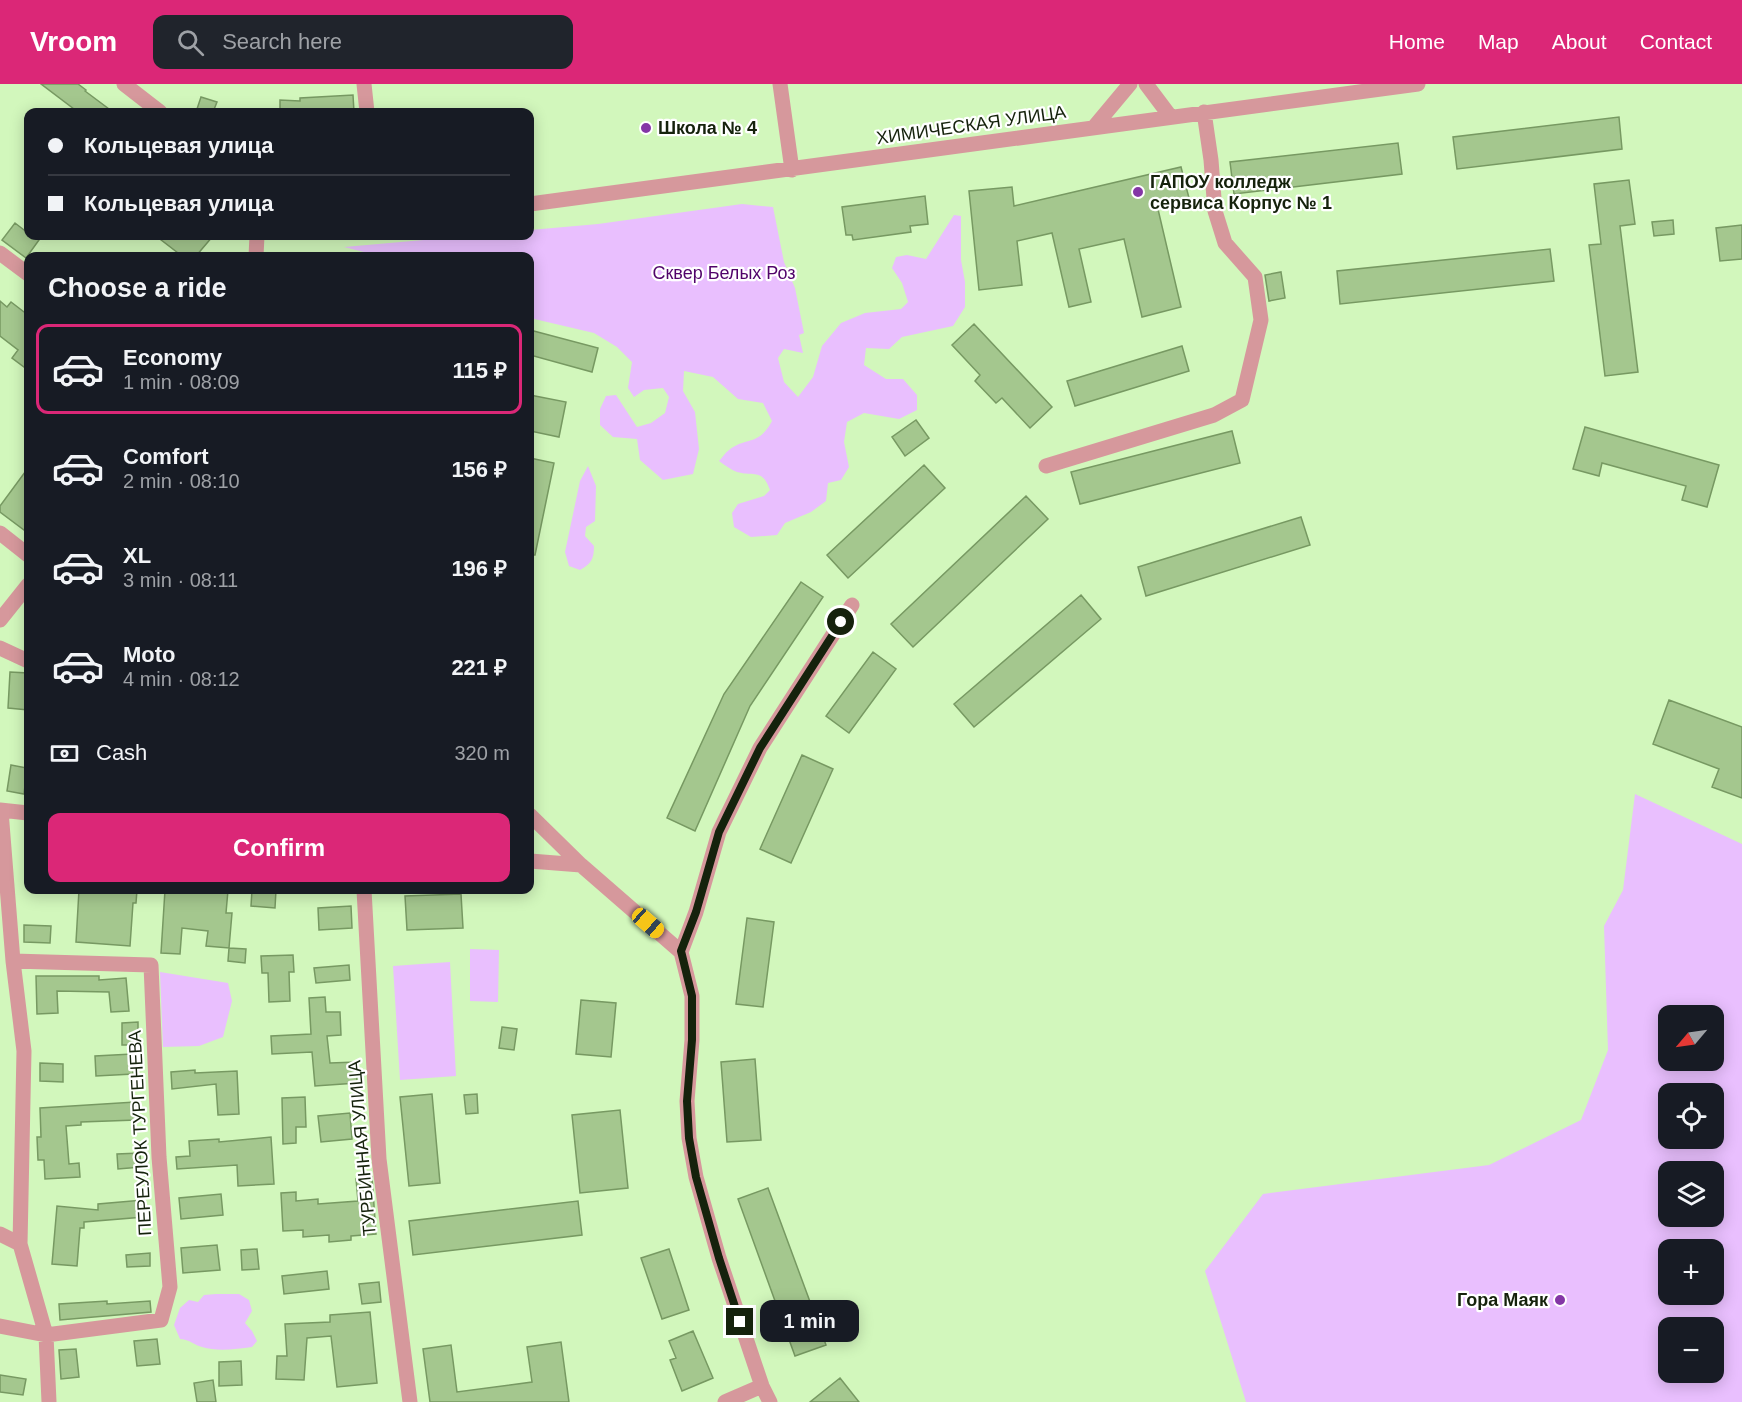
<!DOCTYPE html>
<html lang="en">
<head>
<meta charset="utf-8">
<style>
	:root { --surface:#171b24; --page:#20242c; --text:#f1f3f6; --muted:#9ea1a6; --line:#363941; --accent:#db2777 }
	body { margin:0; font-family:Helvetica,sans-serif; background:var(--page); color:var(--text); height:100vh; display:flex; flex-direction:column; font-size:22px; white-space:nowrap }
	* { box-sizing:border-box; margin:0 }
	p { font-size:20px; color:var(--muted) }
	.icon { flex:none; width:33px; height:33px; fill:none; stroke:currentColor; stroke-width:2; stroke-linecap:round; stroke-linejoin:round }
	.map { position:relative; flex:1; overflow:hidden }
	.sheet { position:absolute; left:24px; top:168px; width:510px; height:642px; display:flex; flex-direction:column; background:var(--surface); border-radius:12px; box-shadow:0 3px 15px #0003 }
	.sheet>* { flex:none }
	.top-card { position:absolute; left:24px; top:24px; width:510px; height:132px; border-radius:12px; box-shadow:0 3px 15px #0003; display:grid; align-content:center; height:132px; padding:0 24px; background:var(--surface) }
	.needle { width:39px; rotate:241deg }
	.buttons { position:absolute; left:1658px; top:921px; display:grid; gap:12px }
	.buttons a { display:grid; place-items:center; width:66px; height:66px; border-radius:12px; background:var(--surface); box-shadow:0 3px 15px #0003; font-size:30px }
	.end { position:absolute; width:27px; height:27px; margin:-14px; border:8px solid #15220c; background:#fff; box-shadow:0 0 0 3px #fff }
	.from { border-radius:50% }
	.bubble { position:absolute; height:42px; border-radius:12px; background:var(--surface); box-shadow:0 3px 15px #0003; font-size:20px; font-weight:800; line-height:42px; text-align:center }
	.car { position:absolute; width:18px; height:36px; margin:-18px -9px; border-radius:8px; box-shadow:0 0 4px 2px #0007; background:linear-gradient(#f5c518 24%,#345 0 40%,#f5c518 0 76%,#345 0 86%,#f5c518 0) }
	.top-card b { display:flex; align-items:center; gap:21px; height:57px; font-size:22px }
	.top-card b+b { border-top:2px solid var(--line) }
	.top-card i { width:15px; height:15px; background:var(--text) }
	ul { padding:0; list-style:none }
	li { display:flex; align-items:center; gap:18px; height:90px; margin:0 12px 9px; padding:0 12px; border:3px solid transparent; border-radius:12px }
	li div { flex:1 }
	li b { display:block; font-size:22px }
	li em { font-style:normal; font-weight:800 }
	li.on { border-color:var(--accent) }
	li>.icon { width:54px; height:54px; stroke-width:1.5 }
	h2 { padding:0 24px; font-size:27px; line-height:72px }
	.pay { display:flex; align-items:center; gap:15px; height:66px; padding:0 24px; font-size:22px }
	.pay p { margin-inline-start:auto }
	.primary-button { display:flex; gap:12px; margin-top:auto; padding:12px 24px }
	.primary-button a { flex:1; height:69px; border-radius:12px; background:var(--accent); color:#fff; font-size:24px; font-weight:800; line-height:69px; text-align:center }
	header { display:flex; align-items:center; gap:36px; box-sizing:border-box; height:84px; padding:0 30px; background:var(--accent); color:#fff }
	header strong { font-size:28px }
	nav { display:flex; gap:33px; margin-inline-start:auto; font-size:21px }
	.search { width:420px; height:54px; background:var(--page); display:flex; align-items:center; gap:15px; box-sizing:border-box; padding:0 21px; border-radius:12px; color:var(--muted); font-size:22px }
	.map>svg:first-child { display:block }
	.green { fill:#e9bffe; fill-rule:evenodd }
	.building { fill:#a4c78e; stroke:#779962; stroke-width:1.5 }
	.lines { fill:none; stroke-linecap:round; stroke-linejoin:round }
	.minor { stroke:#d6989c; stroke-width:15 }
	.route { stroke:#15220c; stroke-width:8 }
	.poi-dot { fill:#8436a6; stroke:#fff; stroke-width:2 }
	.labels { text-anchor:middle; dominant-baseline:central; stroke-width:4.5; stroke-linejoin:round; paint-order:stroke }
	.street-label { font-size:18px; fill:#15220c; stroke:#fff }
	.poi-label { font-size:18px; font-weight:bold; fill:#15220c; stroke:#fff; text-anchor:start }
	.park-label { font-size:18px; fill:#50036a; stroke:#fff }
</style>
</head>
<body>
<header>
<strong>Vroom</strong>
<div class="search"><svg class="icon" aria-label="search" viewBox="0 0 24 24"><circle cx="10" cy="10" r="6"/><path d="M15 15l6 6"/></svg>Search here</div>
<nav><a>Home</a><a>Map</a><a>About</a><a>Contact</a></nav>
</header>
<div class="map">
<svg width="1742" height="1318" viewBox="0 0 1742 1318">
	<rect width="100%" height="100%" fill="#d2f7bc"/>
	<path class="green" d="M742,120L773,123L784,178L795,204L804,249L799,251L803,269L784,265L778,274L784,298L798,313L813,293L822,262L841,239L865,229L901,225L908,218L902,199L892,184L896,173L907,171L926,175L954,131L961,132V176L965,198V223L953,242L902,253L889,265L866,264L864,281L886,295H903L917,311V326L899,335L864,329L847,338L844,358L849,383L841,396L828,399L826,417L811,428L785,439L777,451L751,453L734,443L732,429L738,420L764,412L770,406C762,384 755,393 737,388C731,386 725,381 719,377C722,374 725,369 729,366C747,352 758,363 772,337L763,319L738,315L713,293L684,287L683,307L695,328L699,365L693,390L663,396L640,376L637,355L613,353L600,341V325L606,312L616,311L637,343L651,339L665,329L669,313L663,304L644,306L634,313L628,304L632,278L617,263L594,249L530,234V172H362L364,168L344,163L469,152H530V146L598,140Z
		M588,382L596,402L595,437L586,443L585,452L594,462C594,475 591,480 580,486L569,482L565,468L580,397Z
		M1635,710L1742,760V1318H1246L1205,1187L1263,1110L1489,1081L1581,1036L1608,966L1604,842L1623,806ZM1668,932H1713V976H1668ZM1668,1010H1713V1054H1668ZM1668,1088H1713V1132H1668ZM1668,1166H1713V1210H1668ZM1668,1244H1713V1288H1668Z
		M470,865L499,866L498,918L470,917Z
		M450,878L456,992L400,996L393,882Z
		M160,888L228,899L232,917L223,953L199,962L163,963Z
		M216,1210H239L249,1216L252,1227L245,1239L252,1247L257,1257L252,1263C236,1265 218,1268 202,1263C193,1261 192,1256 180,1255L174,1241L180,1224L189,1216L198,1218L204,1211Z"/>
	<path class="building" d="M41,0H78L86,6L85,7L113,28H78Z
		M353,11L354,28H280V16L300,17V14Z
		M201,13L217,18L213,28H196Z
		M1619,33L1622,65L1457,85L1453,53Z
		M1398,59L1402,90L1234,110L1230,78Z
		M1181,83L1189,114L1157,121L1181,223L1142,233L1124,155L1079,165L1091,218L1069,223L1052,149L1017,157L1022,201L979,206L969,107L1012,103L1014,122Z
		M1629,96L1635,140L1620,142L1638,288L1605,292L1589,161L1601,160L1594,100Z
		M925,112L928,140L910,142L911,148L853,156L852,151H846L842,123Z
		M1673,136L1674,150L1654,152L1652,138Z
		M15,139L28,149V152H32L39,156L26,174L2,156Z
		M1742,141V175L1720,177L1716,144Z
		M156,152H213L196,172H182Z
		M1550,165L1554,197L1340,220L1337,187Z
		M1281,188L1285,214L1269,217L1265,191Z
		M0,217L7,223L11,218L28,231V286L12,274L18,266L0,252Z
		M974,240L1052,323L1030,344L1002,314L996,319L975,297L980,291L952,261Z
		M530,246L598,264L592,288L530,271Z
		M1182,262L1189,287L1075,322L1067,297Z
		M530,311L566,318L559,353L530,347Z
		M916,336L929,354L905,372L892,353Z
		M1585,343L1719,381L1707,423L1682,416L1686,402L1602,379L1599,392L1573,385Z
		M1232,347L1240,379L1080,420L1071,388Z
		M530,374L554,379L535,471H530Z
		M924,381L945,404L848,494L827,471Z
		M28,384V449L0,428V422Z
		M1026,412L1048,435L913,563L891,540Z
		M1301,433L1310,461L1146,512L1138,483Z
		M801,498L823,513L750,622L695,747L667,734L724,610Z
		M1081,511L1101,535L974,643L954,620Z
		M873,568L896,585L849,649L826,632Z
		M10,588L28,589V626L8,624Z
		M1669,616L1742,643V714L1712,703L1719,685L1653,660Z
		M802,671L833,685L791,779L760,765Z
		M11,681L27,684L24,710L7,707Z
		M79,806H137L136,819H133L130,862L76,858Z
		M165,806H228L226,829H232L229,864L206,862L208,847L182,844L180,870L161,869Z
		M252,806H276L275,824L251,822Z
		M461,810L463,844L407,846L405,812Z
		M351,822L352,844L319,846L318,824Z
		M747,834L774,838L763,923L736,920Z
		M24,841L51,842L50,859L24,858Z
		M229,864L246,865L245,879L228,877Z
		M293,871L294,888H289L290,917L269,918L268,889H262L261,872Z
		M349,881L350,896L316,899L314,884Z
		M36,892H99V896L126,894L129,927L111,928L109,908L57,907L58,929L37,930Z
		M325,913L326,928H340L341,951L327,952L330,979L356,978L357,999L315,1002L312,968L272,970L271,952L311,950L309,914Z
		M581,916L616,919L611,973L576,970Z
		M138,938V961H122V939Z
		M502,943L517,945L514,966L499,964Z
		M132,970L133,990L96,992L95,972Z
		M755,975L761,1056L727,1058L721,978Z
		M40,979L63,980V998L40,997Z
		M195,986V989L237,987L239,1030L218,1031L216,1000L172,1005L171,988Z
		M432,1010L440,1099L409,1102L400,1013Z
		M477,1010L478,1029L466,1030L464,1011Z
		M305,1013L306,1043H296V1059L283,1060L282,1014Z
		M135,1018L136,1036L81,1038V1041L66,1042L69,1080L79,1079L80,1093L45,1095L44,1076H38L37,1053H41L40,1024Z
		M620,1026L628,1104L580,1109L572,1031Z
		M350,1029L352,1055L321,1058L318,1032Z
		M271,1053L274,1100L238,1102L237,1081L177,1085L176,1073L190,1072L189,1057L219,1055V1058Z
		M140,1069L141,1083L118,1085L117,1070Z
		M372,1093L376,1150L351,1152V1156L329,1158V1151L303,1153V1146L283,1147L281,1109L296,1108V1117L318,1115V1120L358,1117L356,1095Z
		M768,1104L826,1261L795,1272L738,1115Z
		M221,1110L223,1131L181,1135L179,1114Z
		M143,1116L144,1133L84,1138V1144H80L77,1182L52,1180L57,1122L98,1126V1120Z
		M578,1117L582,1151L413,1171L409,1137Z
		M217,1161L220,1186L183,1189L181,1164Z
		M257,1165L259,1185L242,1186L241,1166Z
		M669,1165L689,1226L662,1235L641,1174Z
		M150,1169V1182L127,1183L126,1171Z
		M327,1187L329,1205L284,1210L282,1192Z
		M379,1198L381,1218L362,1220L359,1200Z
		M107,1217V1220L150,1217L151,1228L60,1236L59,1220Z
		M370,1228L377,1299L337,1303L331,1252L307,1254L304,1296L276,1295L277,1272H287L285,1240L330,1238V1231Z
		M693,1247L713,1294L682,1307L670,1276L676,1274L669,1257Z
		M157,1255L160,1280L137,1282L134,1257Z
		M561,1258L569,1318H430L423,1265L451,1261L457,1308L532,1298L527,1263Z
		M76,1265L79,1293L61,1295L59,1266Z
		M241,1277L242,1301L219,1302V1278Z
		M0,1291L26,1295L23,1311L0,1308Z
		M840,1294L859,1318H810Z
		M213,1296L216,1318H197L194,1299Z"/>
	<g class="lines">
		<path class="minor" d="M124,0L160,28
			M364,0L367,28
			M780,0L792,86
			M1146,0L1170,32
			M1094,43L1130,0
			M530,120L1418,0
			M0,169L28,190
			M256,172L257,152
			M1046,382L1214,331L1242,316L1261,236L1255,193L1225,159L1215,127L1211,76L1204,28
			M0,449L28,471
			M0,536L28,501
			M0,564L28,577
			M0,726L28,729
			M1,727L13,877L24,967L20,1160L46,1251L49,1318
			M530,731L581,781L681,868
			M530,777L581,781
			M364,806L379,1075L410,1318
			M0,1150L20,1160
			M0,1242L46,1251L161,1236L170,1203L159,1073L151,881L13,877
			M725,1318L762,1302
			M770,1318L762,1302L719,1174L696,1093L689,1054L687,1017L692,956V912L681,868L696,828L719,748L760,664L852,521"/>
	</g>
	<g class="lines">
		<path class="route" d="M740,1238L719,1174L696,1093L689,1054L687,1017L692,956V912L681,867L696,828L719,748L760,664L841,538"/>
	</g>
	<g class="poi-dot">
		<circle cx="646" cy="44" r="6"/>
		<circle cx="1138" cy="108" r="6"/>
		<circle cx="1560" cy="1216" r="6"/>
	</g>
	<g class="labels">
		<g class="street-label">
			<text transform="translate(971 41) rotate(-8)">ХИМИЧЕСКАЯ УЛИЦА</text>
			<text transform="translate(140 1049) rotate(-93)">ПЕРЕУЛОК ТУРГЕНЕВА</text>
			<text transform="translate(362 1064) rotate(-95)">ТУРБИННАЯ УЛИЦА</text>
		</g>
		<g class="poi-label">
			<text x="658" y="44">Школа № 4</text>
			<text x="1150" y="98">ГАПОУ колледж<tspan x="1150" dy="21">сервиса Корпус № 1</tspan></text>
			<text x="1548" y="1216" text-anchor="end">Гора Маяк</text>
		</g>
		<g class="park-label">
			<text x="724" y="189">Сквер Белых Роз</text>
		</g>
	</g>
</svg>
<div class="buttons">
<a><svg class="needle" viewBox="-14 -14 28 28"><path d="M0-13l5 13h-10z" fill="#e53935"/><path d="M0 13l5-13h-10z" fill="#9ea1a6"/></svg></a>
<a><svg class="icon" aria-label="locate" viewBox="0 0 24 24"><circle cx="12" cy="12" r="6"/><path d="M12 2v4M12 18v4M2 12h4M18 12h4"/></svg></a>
<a><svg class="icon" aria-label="layers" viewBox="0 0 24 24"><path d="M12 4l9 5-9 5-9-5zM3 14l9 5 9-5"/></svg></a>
<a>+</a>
<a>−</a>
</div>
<i class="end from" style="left:841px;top:538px"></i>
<i class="end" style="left:740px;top:1238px"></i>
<div class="bubble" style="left:760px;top:1216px;width:99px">1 min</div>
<i class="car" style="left:648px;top:839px;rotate:131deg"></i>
<div class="top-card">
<b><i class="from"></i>Кольцевая улица</b>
<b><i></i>Кольцевая улица</b>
</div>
<section class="sheet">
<h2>Choose a ride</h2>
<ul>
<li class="on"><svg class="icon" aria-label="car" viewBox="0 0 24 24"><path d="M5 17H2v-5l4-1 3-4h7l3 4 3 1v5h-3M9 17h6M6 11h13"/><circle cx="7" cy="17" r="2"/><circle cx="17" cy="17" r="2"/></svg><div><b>Economy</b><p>1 min · 08:09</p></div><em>115 ₽</em></li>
<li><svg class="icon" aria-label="car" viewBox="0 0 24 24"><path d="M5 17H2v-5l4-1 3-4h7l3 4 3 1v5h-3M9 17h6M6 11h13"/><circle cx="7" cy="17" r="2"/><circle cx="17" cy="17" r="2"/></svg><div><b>Comfort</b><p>2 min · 08:10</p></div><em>156 ₽</em></li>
<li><svg class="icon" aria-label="car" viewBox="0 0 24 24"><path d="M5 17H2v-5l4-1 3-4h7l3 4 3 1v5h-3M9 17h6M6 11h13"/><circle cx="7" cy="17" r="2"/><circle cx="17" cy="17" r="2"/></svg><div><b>XL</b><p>3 min · 08:11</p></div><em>196 ₽</em></li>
<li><svg class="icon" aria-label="car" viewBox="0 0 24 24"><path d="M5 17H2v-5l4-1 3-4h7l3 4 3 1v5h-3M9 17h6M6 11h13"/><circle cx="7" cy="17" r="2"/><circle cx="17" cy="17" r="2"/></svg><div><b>Moto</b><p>4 min · 08:12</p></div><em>221 ₽</em></li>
</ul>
<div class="pay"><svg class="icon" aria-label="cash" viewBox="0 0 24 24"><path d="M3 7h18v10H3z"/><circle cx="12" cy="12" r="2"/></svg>Cash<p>320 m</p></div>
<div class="primary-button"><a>Confirm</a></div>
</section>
</div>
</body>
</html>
